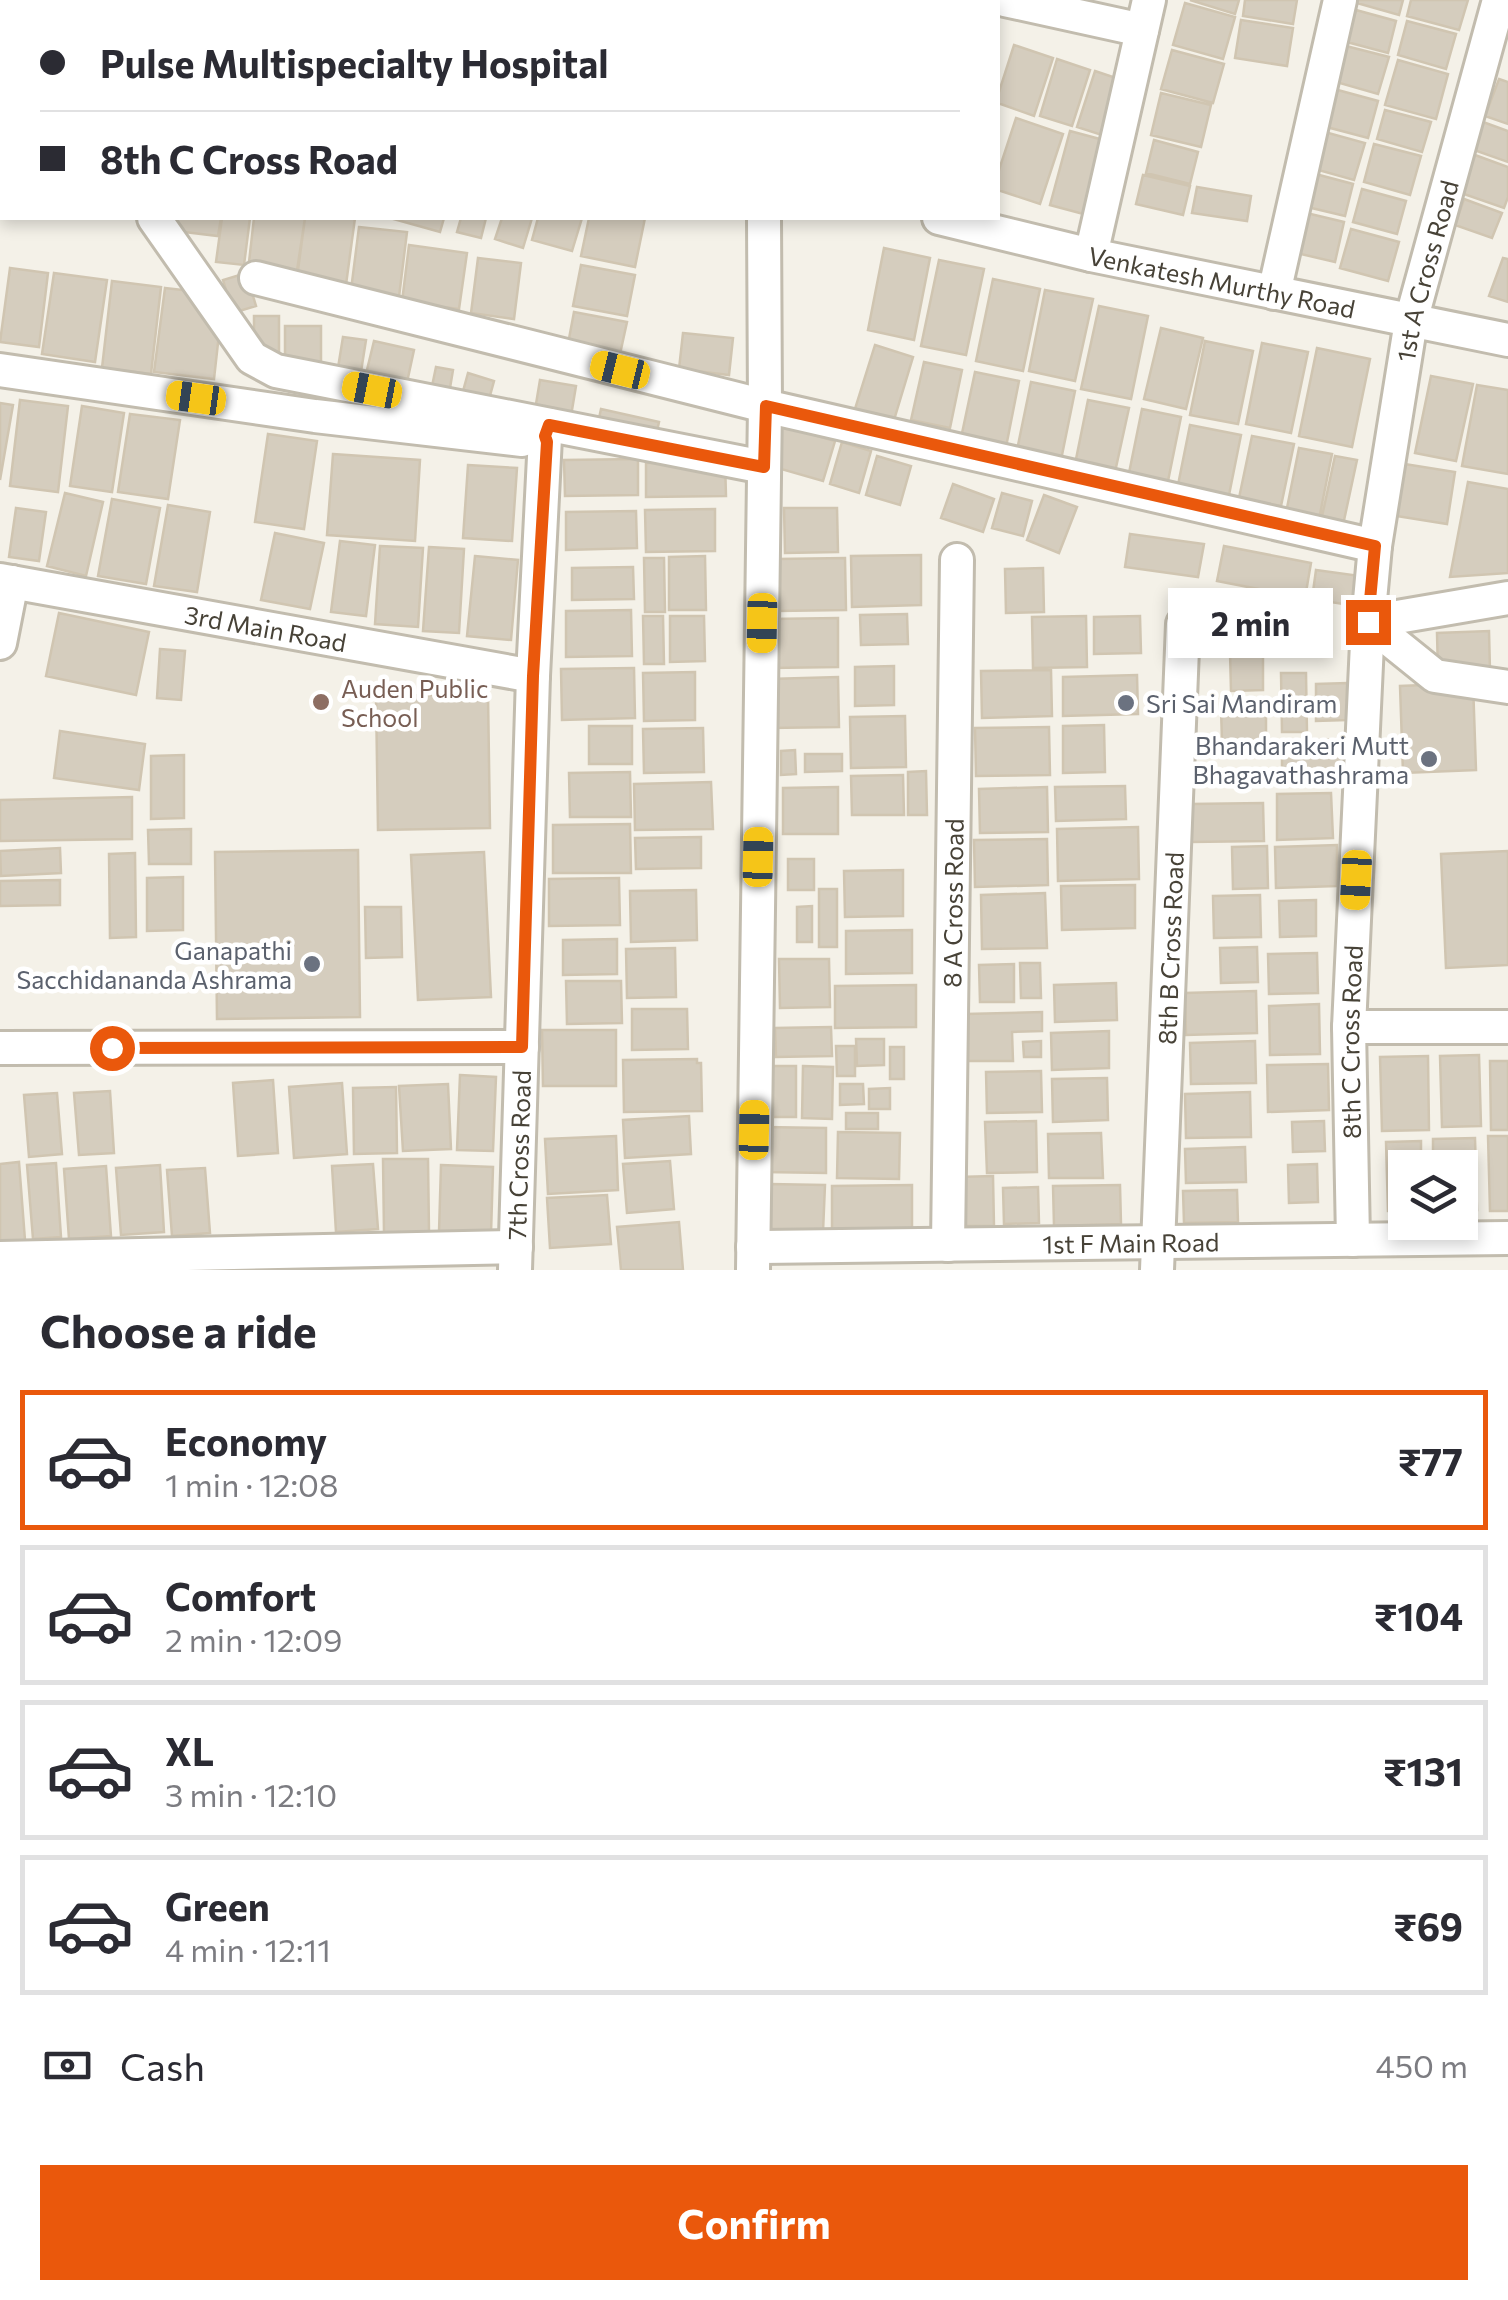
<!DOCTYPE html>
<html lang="en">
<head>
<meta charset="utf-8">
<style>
	:root { --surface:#fff; --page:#f2f2f3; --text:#2b2b33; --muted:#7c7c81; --line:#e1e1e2; --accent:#ea580c }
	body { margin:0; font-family:Commissioner,sans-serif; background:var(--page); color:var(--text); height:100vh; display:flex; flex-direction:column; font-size:38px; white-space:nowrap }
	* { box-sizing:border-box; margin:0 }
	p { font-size:32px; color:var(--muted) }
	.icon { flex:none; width:55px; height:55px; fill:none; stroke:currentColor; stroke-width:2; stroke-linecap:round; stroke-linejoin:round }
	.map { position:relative; height:1270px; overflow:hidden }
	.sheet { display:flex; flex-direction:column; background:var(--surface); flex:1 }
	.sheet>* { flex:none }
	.hud { position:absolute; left:0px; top:0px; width:1000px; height:220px; box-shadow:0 5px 15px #0003; display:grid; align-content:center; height:220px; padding:0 40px; background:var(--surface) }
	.buttons { position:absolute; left:1388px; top:1150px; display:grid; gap:20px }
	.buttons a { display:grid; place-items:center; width:90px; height:90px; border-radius:0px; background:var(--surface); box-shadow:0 5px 15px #0003; font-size:50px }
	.end { position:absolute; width:45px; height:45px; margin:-22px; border:12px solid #ea580c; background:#fff; box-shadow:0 0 0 5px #fff }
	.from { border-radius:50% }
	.bubble { position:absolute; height:70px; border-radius:0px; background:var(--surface); box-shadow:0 5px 15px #0003; font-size:32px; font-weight:700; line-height:70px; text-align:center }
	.car { position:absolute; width:30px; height:60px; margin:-30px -15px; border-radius:12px; box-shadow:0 0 8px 2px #0007; background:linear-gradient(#f5c518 24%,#345 0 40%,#f5c518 0 76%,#345 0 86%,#f5c518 0) }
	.hud b { display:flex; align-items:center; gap:35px; height:95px; font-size:38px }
	.hud b+b { border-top:2px solid var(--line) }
	.hud i { width:25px; height:25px; background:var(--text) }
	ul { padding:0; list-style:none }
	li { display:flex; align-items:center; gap:30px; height:140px; margin:0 20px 15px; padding:0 20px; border:5px solid var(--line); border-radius:0px }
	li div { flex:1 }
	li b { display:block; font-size:38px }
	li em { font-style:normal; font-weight:700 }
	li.active { border-color:var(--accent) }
	li>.icon { width:90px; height:90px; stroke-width:1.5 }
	h2 { padding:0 40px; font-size:45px; line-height:120px }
	.pay { display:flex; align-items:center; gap:25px; height:110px; padding:0 40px; font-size:38px }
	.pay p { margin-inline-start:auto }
	.button { display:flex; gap:20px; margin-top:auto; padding:20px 40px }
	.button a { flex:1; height:115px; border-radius:0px; background:var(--accent); color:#fff; font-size:40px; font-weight:700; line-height:115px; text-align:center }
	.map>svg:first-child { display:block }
	.building { fill:#d5cdbe; stroke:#d0c5b1; stroke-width:2.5 }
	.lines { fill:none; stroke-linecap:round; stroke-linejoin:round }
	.minor-casing { stroke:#c2bcae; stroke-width:38 }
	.minor { stroke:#fff; stroke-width:32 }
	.route { stroke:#ea580c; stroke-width:12 }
	.education-dot { fill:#8d6e63; stroke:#fff; stroke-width:4 }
	.worship-dot { fill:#6b7280; stroke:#fff; stroke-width:4 }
	.labels { text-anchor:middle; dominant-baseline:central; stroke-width:9; stroke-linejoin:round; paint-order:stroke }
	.street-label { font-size:25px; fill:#474237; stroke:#fff }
	.education-label { font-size:25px; fill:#785e54; stroke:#fff; text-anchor:start }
	.worship-label { font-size:25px; fill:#5b616d; stroke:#fff; text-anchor:end }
</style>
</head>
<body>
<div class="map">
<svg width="1508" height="1270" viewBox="0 0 1508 1270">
	<rect width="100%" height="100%" fill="#f4f1e8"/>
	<path class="building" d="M1190,0H1239L1235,14Z
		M1245,0H1297L1293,24L1243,16Z
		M1357,0H1403L1399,15L1357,3Z
		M1411,0H1468L1459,30L1407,16Z
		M1185,3L1235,17L1223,59L1173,45Z
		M1356,10L1396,21L1388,53L1347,42Z
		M1241,20L1293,28L1287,66L1235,58Z
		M1407,21L1456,34L1446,69L1398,55Z
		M1014,45L1053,58L1034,116L998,103V95Z
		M1346,46L1389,57L1378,94L1336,82Z
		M1172,50L1224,64L1213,103L1161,89Z
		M1057,59L1090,70L1072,126L1040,116Z
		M1398,60L1448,74L1436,119L1385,105Z
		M1095,71L1125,81L1108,137L1077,127Z
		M1499,79L1508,82V124L1485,116Z
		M1334,89L1378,101L1368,138L1323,126Z
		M1161,93L1211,105L1201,147L1151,135Z
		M1385,110L1431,122L1422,152L1377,139Z
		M1016,118L1063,134L1040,204L998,190V173Z
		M1483,122L1508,131V162L1474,150Z
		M1070,131L1107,141L1087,215L1050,205Z
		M1321,131L1365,143L1354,180L1311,168Z
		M1154,140L1198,152L1190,184L1146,173Z
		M1374,144L1421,156L1410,195L1364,182Z
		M1475,155L1508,167V197L1504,208L1461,193Z
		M1308,172L1353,184L1345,216L1299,205Z
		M1143,175L1190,186L1183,215L1136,204Z
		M1197,187L1251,196L1247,221L1192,213Z
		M1362,189L1406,201L1397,234L1353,222Z
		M1464,199L1502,213L1492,238L1455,225Z
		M1298,211L1344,222L1335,262L1288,251Z
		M168,218H221L218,236L167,230Z
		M222,218H250L244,265L216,262Z
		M254,218H305L296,277L248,271Z
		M305,218H355L345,292L296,285Z
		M390,218H444L440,232Z
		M461,218H486L481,238L457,232Z
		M502,218H532L523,248L495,239Z
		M538,218H582L572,251L532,240Z
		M589,218H645L635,267L581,256Z
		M359,227L407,232L398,305L350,298Z
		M1351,229L1399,242L1388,281L1340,268Z
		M409,245L467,253L459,309L402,302Z
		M884,248L930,258L914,340L868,330Z
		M478,258L521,263L514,319L471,313Z
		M1503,258L1508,259V302L1489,296Z
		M939,260L984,269L966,355L921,346Z
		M581,265L635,275L627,316L573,306Z
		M10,268L48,273L39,347L0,342Z
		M54,273L107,280L95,362L42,354Z
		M246,273L256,306L233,313L223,280Z
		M993,279L1040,289L1023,371L976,361Z
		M112,281L161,287L151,374L102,368Z
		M165,288L191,291L220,325L214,379L154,372Z
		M1045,290L1093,299L1075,381L1029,371Z
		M1099,306L1148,316L1131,399L1081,389Z
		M574,312L627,322L620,354L568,344Z
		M254,316H279V354H254Z
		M285,326H321V373L285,372Z
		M1161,328L1203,338L1186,409L1144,399Z
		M683,333L733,338L729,375L679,369Z
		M343,337L366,340L360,378L337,374Z
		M374,341L414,350L406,387L365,378Z
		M1205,341L1253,351L1238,424L1190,415Z
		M1262,343L1308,352L1291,433L1246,424Z
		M875,345L913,357L894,420L855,409Z
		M1317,348L1370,359L1352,447L1299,436Z
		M924,362L962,370L950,428L911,420Z
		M436,367L453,370L449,394L431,391Z
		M975,372L1019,381L1006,447L961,438Z
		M468,373L494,381L488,403L462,395Z
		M1431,376L1473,384L1456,461L1415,453Z
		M540,380L576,386L570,422L534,416Z
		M1031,382L1075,391L1061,460L1017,450Z
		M1477,385L1508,390V474L1462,466Z
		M20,400L68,406L58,492L10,486Z
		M1088,400L1129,408L1115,472L1075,464Z
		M0,403L13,405L0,480Z
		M82,406L124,413L112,492L70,486Z
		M601,409L659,422L656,436L598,423Z
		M1142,409L1181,417L1168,481L1129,473Z
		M130,414L180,420L168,499L118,492Z
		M779,425L835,441L823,481L767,465Z
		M1190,425L1241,435L1228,500L1177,490Z
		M268,434L317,441L304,529L255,522Z
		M1252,436L1294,444L1281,506L1239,498Z
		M842,442L871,451L859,493L830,484Z
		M1299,448L1332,454L1319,519L1286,513Z
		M333,454L420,460L415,541L327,535Z
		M877,456L911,466L900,505L866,495Z
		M1335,456L1357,460L1343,525L1321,521Z
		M638,459V495L565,496L564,460Z
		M725,461L726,496L646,497V463Z
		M1392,462L1455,472L1447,524L1384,514Z
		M468,465L517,468L512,541L463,538Z
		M1468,482L1508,489V573L1450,577Z
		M953,484L994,499L983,532L941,518Z
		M65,493L103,502L86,576L47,566Z
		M1002,493L1032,501L1023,536L992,528Z
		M1044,495L1077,507L1059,553L1027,540Z
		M112,499L160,508L146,584L98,576Z
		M168,505L210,512L197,592L154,586Z
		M16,508L46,512L39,561L9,557Z
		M784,508H837L838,552L785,553Z
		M715,509V551L646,552L645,510Z
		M636,511L637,548L566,550V512Z
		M275,533L324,543L310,609L261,600Z
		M1130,534L1204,544L1198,577L1125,567Z
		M340,541L375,545L366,616L331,612Z
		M380,546L423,548L418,627L375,624Z
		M1224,546L1311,563L1305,598L1217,581Z
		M429,547L464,549L459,633L423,631Z
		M921,555V605L852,607L851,556Z
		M475,556L518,560L511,640L467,636Z
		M705,556L706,610H669V557Z
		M644,558H664L665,612H645Z
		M845,558L846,610L778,611V559Z
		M633,567L634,599L572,600V568Z
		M1043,568L1044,612L1006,613L1005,569Z
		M1316,570L1360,576L1356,606L1312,599Z
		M1270,606V643L1232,644L1231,607Z
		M631,610L632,656L566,657V611Z
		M59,613L149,632L136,695L46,676Z
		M907,614L908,644L861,645L860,615Z
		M643,616H663L664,664H644Z
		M670,616H704L705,661L670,662Z
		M1086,616L1087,667L1033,668L1032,617Z
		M1140,616L1141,653L1094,654V617Z
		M838,618V667L771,668L770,619Z
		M1330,623V650L1296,651L1295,624Z
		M1489,631L1490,671L1438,674L1437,633Z
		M160,649L185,651L181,700L157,698Z
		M1230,652H1263V690L1231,691Z
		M894,666V705L855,706V667Z
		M634,668L635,718L562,720L561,669Z
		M1051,670L1052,716L982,718L981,671Z
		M695,672V720L644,721L643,673Z
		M1281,673H1306L1307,732H1282Z
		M1137,675L1138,714L1063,716V677Z
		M838,677L839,727L769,728V679Z
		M1347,683V720L1316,721V684Z
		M1473,683L1476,770L1403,773L1400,686Z
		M488,694L490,828L378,830L376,696Z
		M1221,709H1266V740L1222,741Z
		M905,716L906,767L851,768L850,717Z
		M1104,725L1105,772L1063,773V726Z
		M589,726H632V764H589Z
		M1049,727L1050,775L976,776L975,728Z
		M703,728L704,772L644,773L643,729Z
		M60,731L145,744L139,790L54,778Z
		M1344,739L1345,775L1282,776V740Z
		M795,750L796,774L781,775V751Z
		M805,754H842V771L805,772Z
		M184,755V818L151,819V756Z
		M926,771L927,815H908V772Z
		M630,772L631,817H570L569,773Z
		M903,775L904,815H852L851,776Z
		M711,782L713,829L635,830L634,784Z
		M1125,786L1126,819L1056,821L1055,787Z
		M838,787V834H783V788Z
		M1047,787L1048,832L980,833L979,789Z
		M1331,793L1333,838L1277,840V794Z
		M132,797V839L0,841V800Z
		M1263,803L1264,841L1191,842V804Z
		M630,824L631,873H553V825Z
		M1138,827L1139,879L1058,881L1057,829Z
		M191,829V864H149L148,830Z
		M701,837V868L636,869L635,838Z
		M1047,839L1048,885L975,887L974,840Z
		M1337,845V886L1276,888L1275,847Z
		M1267,846L1268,888L1233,889L1232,847Z
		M60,848L61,873L1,876L0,851Z
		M358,850L360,1017L217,1019L215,852Z
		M1508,851V965L1446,968L1441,854Z
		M484,852L491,997L418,1000L411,855Z
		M135,853L136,937L110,938L109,854Z
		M788,859H814V890H788Z
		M903,870V916L845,917L844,871Z
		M183,877V930L147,931V878Z
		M619,878L620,925L549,926V879Z
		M60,880V905L0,906V881Z
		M1135,885V928L1062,930L1061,886Z
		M819,889H837V947H819Z
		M696,890L697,940L631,942L630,891Z
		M1045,893L1047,948L982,949L981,895Z
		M1260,895L1261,937L1214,938L1213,896Z
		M1316,900V936L1280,937L1279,901Z
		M812,906V942H797V907Z
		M365,907H401L402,957L366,958Z
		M912,930V973L846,974V931Z
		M617,939V974L563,975V940Z
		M1257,947L1258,982L1221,983L1220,948Z
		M675,948L676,997L627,998L626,949Z
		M1317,953L1318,993L1269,994L1268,954Z
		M779,959H829L830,1007L780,1008Z
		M1020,963H1040L1041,998H1021Z
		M1014,964V1002H980L979,965Z
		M566,981H621L622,1023L567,1024Z
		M1116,983L1117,1020L1055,1022L1054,985Z
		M916,985V1027L835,1028V986Z
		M1256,991L1257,1033L1186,1035L1185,993Z
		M1319,1004L1320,1054L1270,1055L1269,1006Z
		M632,1009H687L688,1049L632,1050Z
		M1042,1012V1031L1012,1032L1013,1061H967L966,1014Z
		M831,1027L832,1056L776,1057L775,1028Z
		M542,1030H616V1086H543Z
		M1109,1031V1068L1052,1070L1051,1033Z
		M856,1039H884V1065L857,1066Z
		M1041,1041V1057H1024L1023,1042Z
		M1255,1041L1256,1083L1191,1084L1190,1043Z
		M836,1046H855V1076H837Z
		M890,1047H904V1079H890Z
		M1479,1055L1481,1126L1442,1127L1440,1056Z
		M1428,1056L1429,1130L1382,1131L1380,1057Z
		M697,1059V1063H701L702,1111L624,1112L623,1060Z
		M1490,1061H1508V1130H1491Z
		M1328,1064L1329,1110L1268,1112L1267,1065Z
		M758,1066H796V1117H758Z
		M803,1066L833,1067L832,1119L802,1118Z
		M1041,1071L1042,1112L987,1113L986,1072Z
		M460,1075L496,1077L493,1151L457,1150Z
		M1107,1078L1108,1120L1053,1122L1052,1079Z
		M273,1080L278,1153L238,1156L233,1083Z
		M342,1083L347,1154L294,1158L289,1087Z
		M448,1084L451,1149L403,1151L399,1086Z
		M840,1084H863L864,1104L840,1105Z
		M396,1087L397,1153L354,1154L353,1088Z
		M890,1088V1109H869V1089Z
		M110,1091L114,1153L79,1155L74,1093Z
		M1250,1092L1251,1137L1186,1138L1185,1094Z
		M57,1093L62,1154L29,1157L24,1095Z
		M846,1113H878V1129H846Z
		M689,1116L691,1154L625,1158L623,1120Z
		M1036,1121L1037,1172L987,1173L985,1122Z
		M1324,1121L1325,1151L1293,1152L1292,1122Z
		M764,1127L826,1128V1173L764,1172Z
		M838,1132L900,1133L899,1179L837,1178Z
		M1101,1133L1103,1178H1049L1048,1134Z
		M616,1136L618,1190L548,1194L545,1139Z
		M1488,1136H1508V1211H1490Z
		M1475,1138L1477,1210H1460V1168H1433V1139Z
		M1421,1141V1168H1405V1210L1388,1211L1386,1142Z
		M1245,1147L1246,1182L1186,1183L1185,1149Z
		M383,1159H428L429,1232L384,1233Z
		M670,1161L674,1209L627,1213L623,1164Z
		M19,1162L25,1240L0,1242V1164Z
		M56,1163L61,1237L33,1239L27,1165Z
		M373,1164L378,1229L336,1232L332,1166Z
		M1317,1164L1318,1202L1289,1203L1288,1165Z
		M160,1165L164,1232L121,1235L116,1168Z
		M441,1165L493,1167L491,1234L439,1232Z
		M106,1166L111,1236L69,1239L64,1169Z
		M205,1168L210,1233L172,1236L167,1170Z
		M993,1176L994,1226H959L958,1177Z
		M769,1184L825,1185L823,1232L767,1231Z
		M912,1185V1231H832V1186Z
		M1120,1185L1121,1224L1054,1226L1053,1186Z
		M1038,1187L1039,1223L1004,1224L1003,1188Z
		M1237,1190L1238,1222L1184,1223L1183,1191Z
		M607,1195L611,1244L550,1248L547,1198Z
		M679,1222L683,1270H621L617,1227Z"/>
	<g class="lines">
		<g class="minor-casing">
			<g id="minor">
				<path d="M49,0L60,2"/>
				<path d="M1005,0L1142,30"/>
				<path d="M458,2L459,0"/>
				<path d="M0,49L2,50"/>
				<path d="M0,148L2,149"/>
				<path d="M154,218L252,358L276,371L764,467"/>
				<path id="s1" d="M939,218L1091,255L1508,340"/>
				<path d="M1091,255L1149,0"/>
				<path d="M256,278L765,406L1375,546"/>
				<path d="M1274,293L1340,0"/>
				<path d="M0,370L315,416L522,440"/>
				<path id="s2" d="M0,580L533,676"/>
				<path d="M1368,622L1435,676L1508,687"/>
				<path d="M1368,622L1508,598"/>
				<path d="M0,643L12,582"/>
				<path d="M1349,1027H1508"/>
				<path d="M0,1048L522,1047"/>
				<path id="s3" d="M1353,1240L1349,1027L1368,622L1375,546L1411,321L1499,0"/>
				<path id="s4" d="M948,1245L957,560"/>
				<path id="s5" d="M753,1247L1508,1238"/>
				<path d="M0,1258L516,1247"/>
				<path id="s6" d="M515,1270L533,676L545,437L549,425"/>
				<path d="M753,1270L765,406L764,218"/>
				<path id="s7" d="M1157,1270L1183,624"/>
			</g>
		</g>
		<use href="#minor" class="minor"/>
	</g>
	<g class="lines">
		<path class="route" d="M112,1048L522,1047L533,676L547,442L545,436L549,425L764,467L766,406L1375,546L1368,622"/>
	</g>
	<circle class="education-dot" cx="321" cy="702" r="10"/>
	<g class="worship-dot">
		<circle cx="1126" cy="703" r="10"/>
		<circle cx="1429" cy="759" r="10"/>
		<circle cx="312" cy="964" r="10"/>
	</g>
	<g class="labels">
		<g class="street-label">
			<text stroke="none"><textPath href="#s3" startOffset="975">1st A Cross Road</textPath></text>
			<text stroke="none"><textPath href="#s1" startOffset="290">Venkatesh Murthy Road</textPath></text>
			<text stroke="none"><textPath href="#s2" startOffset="270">3rd Main Road</textPath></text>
			<text stroke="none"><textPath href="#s4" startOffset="342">8 A Cross Road</textPath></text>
			<text stroke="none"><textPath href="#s7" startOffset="322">8th B Cross Road</textPath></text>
			<text stroke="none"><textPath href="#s3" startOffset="198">8th C Cross Road</textPath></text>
			<text stroke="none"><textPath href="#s6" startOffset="115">7th Cross Road</textPath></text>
			<text stroke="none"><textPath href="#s5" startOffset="378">1st F Main Road</textPath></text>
		</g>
		<g class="education-label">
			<text x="341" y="688">Auden Public<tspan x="341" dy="29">School</tspan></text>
		</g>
		<g class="worship-label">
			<text x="1146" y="703" text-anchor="start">Sri Sai Mandiram</text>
			<text x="1409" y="745">Bhandarakeri Mutt<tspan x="1409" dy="29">Bhagavathashrama</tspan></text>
			<text x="292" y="950">Ganapathi<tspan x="292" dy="29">Sacchidananda Ashrama</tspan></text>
		</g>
	</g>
</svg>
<div class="buttons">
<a><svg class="icon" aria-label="layers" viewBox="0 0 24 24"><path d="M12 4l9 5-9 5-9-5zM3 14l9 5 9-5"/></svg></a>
</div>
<i class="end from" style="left:112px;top:1048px"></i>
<i class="end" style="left:1368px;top:622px"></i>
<div class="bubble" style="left:1168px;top:588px;width:165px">2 min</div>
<i class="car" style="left:620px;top:370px;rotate:284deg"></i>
<i class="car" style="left:372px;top:390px;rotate:281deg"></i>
<i class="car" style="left:196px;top:398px;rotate:278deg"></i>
<i class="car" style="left:762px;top:623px;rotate:181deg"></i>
<i class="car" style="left:758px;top:857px;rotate:1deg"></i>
<i class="car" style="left:1356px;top:880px;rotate:183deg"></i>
<i class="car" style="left:754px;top:1130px;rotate:1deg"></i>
<div class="hud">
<b><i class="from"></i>Pulse Multispecialty Hospital</b>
<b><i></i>8th C Cross Road</b>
</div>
</div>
<section class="sheet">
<h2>Choose a ride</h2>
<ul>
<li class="active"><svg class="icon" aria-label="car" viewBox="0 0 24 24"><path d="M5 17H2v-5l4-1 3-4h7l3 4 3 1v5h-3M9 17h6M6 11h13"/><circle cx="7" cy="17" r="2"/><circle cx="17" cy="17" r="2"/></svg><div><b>Economy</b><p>1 min · 12:08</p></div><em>₹77</em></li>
<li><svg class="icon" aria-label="car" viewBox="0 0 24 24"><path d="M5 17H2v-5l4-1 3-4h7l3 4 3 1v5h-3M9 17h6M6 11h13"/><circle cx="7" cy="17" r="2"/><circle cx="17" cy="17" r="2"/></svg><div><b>Comfort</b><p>2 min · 12:09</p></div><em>₹104</em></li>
<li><svg class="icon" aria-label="car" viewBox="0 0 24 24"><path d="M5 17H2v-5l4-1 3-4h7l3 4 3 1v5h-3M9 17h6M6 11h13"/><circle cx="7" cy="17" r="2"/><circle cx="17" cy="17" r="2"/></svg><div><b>XL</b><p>3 min · 12:10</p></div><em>₹131</em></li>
<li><svg class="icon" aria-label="car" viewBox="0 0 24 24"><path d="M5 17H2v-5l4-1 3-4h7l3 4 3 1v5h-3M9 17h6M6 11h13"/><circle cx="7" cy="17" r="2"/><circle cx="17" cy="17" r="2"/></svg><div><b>Green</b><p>4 min · 12:11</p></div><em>₹69</em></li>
</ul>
<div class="pay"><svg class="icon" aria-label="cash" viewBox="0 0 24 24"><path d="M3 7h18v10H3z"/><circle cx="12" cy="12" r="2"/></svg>Cash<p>450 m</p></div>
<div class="button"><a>Confirm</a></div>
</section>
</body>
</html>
